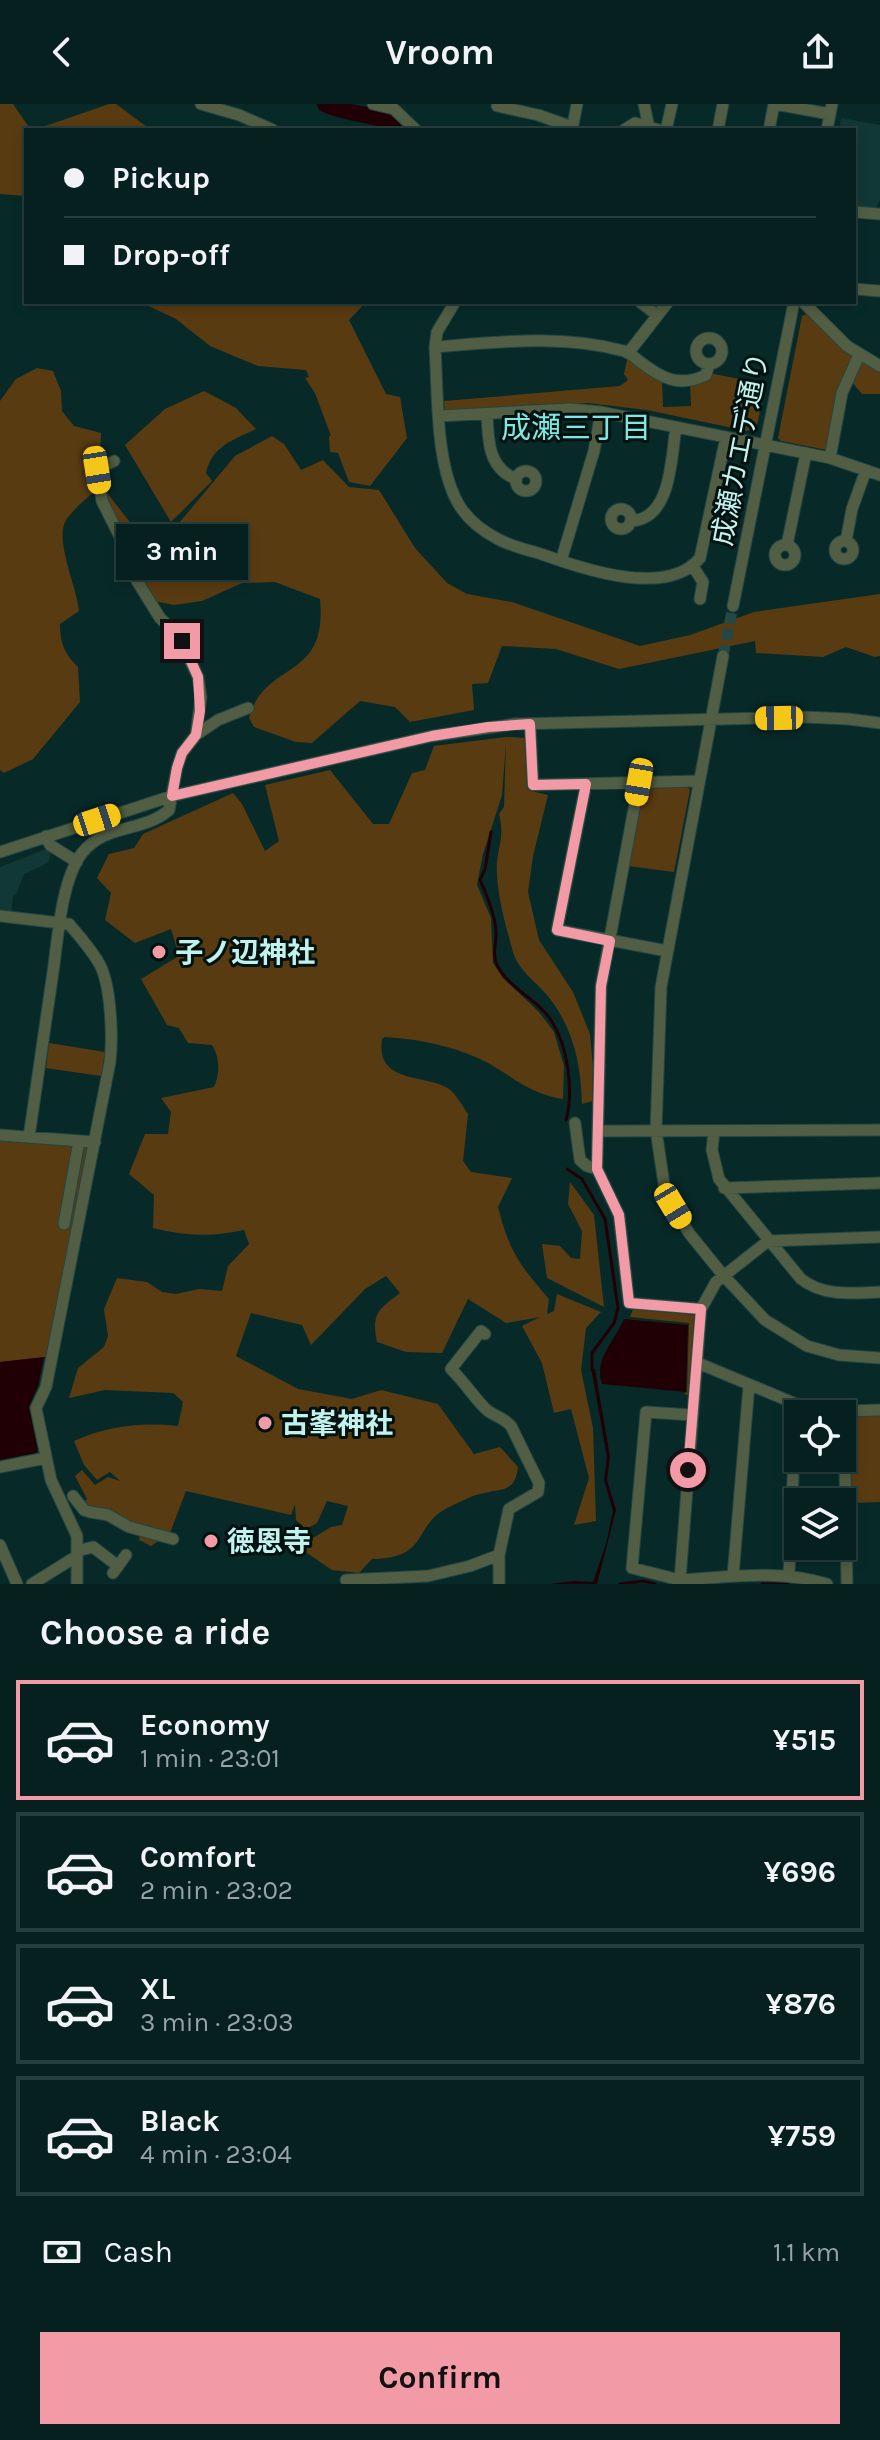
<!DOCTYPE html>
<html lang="en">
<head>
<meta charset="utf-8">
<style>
	:root { --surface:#05201f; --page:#0e2828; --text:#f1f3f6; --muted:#97a3a4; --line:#263e3d; --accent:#f39aa7 }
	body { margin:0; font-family:Karla,"Noto Sans JP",sans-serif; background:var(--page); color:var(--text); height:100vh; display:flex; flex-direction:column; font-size:30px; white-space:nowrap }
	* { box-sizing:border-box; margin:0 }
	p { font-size:26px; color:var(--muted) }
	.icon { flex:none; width:44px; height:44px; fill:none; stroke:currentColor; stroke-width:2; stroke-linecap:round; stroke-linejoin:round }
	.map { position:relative; height:1480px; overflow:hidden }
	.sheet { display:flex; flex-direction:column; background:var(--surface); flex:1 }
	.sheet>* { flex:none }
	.guide { position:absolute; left:24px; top:24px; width:832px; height:176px; border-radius:0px; box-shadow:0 4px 12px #0003,0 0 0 2px var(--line); display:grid; align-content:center; height:176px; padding:0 40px; background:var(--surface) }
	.controls { position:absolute; left:784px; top:1296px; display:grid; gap:16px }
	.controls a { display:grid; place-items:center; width:72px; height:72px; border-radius:0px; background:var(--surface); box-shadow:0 4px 12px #0003,0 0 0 2px var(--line); font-size:40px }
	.end { position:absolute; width:36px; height:36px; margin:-18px; border:10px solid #f39aa7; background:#111; box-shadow:0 0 0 4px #111 }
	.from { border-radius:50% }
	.bubble { position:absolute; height:56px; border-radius:0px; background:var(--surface); box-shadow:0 4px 12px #0003,0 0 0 2px var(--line); font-size:26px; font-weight:700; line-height:56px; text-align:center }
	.car { position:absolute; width:24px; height:48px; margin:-24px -12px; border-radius:10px; box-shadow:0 0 6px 2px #0007; background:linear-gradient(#f5c518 24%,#345 0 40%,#f5c518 0 76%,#345 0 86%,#f5c518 0) }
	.guide b { display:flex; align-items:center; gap:28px; height:76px; font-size:30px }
	.guide b+b { border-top:2px solid var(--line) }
	.guide i { width:20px; height:20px; background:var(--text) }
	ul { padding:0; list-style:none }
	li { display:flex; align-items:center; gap:24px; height:120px; margin:0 16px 12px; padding:0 24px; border:4px solid var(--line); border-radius:0px }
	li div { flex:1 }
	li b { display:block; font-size:30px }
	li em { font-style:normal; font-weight:700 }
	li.current { border-color:var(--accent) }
	li>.icon { width:72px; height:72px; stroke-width:1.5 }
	h2 { padding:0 40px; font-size:36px; line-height:96px }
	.pay { display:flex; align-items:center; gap:20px; height:88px; padding:0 40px; font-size:30px }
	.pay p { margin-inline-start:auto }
	.primary-button { display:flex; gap:16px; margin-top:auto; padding:16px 40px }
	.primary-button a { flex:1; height:92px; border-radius:0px; background:var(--accent); color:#111; font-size:32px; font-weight:700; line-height:92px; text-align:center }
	header { display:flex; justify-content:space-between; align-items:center; height:104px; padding:0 40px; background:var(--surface); font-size:36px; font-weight:700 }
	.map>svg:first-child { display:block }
	.built { fill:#113836 }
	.green { fill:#593b12 }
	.water { fill:#200005 }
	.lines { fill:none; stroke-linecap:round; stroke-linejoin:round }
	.stream { stroke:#200005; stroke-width:3 }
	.river { stroke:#200005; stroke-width:16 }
	.minor-tunnel { stroke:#234847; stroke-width:11; stroke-dasharray:11 5.5; stroke-linecap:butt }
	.minor-casing { stroke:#214645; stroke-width:13 }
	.minor { stroke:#515e44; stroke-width:11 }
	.route { stroke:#f39aa7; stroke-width:10 }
	.poi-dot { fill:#f39aa7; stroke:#001110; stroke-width:3 }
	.labels { text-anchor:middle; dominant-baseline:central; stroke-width:6; stroke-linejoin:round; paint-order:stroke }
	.street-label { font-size:28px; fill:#c2f2ee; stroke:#001110 }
	.poi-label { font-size:28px; font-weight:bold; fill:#c2f2ee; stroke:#001110; text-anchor:start }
	.neighbourhood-label { font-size:30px; fill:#7ee7e1; stroke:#001110 }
</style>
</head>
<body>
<header><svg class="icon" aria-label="back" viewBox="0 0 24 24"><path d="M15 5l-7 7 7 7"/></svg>Vroom<svg class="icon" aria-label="share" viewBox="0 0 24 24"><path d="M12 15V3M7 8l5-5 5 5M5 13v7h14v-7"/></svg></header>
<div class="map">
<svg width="880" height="1480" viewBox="0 0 880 1480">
	<rect width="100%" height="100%" fill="#072a29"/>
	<path class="built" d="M841,14L880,21V96L876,104L854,102V26H839Z
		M49,744L52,746L48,759L24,770L16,791L13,792L11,810L0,809V763Z"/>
	<path class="green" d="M0,0H13L31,26H26V92L0,90Z
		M109,0H116L151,26H34Z
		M140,198H366L349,216L386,290L400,293L407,334L370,382L349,378L338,349L330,348L329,332H331L315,289L305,274L309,273L306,266L258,262L210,242L176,215Z
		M808,209L853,253L827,346L781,337L778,334L802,212Z
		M628,251L662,278L663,303L691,302L690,278L708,269L766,280L757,321L747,327L647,306L588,299L445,309L444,297L620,282L628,276L624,270Z
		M864,258L880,266V290H862L851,277L858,261Z
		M37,264L53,267L61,287L62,307L74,322L101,329L100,380L154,449L235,352L272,332L284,340L301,366L323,356L349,383L379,386L415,444L447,479L467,490L512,498L640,542L690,531L754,508L880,490V552L875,553L846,543L823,553L756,549L755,537L619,565L556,545L502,542L488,579L472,580L474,606L410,618L395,603L360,597L312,639L296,638L254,623L249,614C265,555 328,578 320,495L275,478L242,479L202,497L174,501L149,496L134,473L135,452L103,400L93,389C84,396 73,406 66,416C54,436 77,483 79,507L60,520C60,540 65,550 78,563L80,598L33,655L4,669L0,666V297L16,275Z
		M204,287L236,304L256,325C233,336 212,342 206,369L212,377L171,418L125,341L165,305Z
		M506,633L526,634L527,673L531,687L548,691L533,752L528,788L539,836L573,888L590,930L593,963L592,997L582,1000C581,959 573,923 547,891C535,877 519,867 513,848C506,823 498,795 497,770C495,747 506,735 499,710L504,703L506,639L502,691L483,750L477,781L491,814L493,859L503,874L539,908L554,928L564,962L563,995C526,990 509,968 478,954C449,941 417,935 385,933L382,935C375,981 429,970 449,985C457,991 463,1003 468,1010L463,1057L471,1068L512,1074L498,1103C510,1149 519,1160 549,1195L547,1210L554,1207L557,1190L601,1208L586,1224L581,1266L593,1324L596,1417L574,1421L589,1374L571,1305L554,1309L542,1259L522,1222L540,1213L506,1219L468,1195L442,1249L406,1248L377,1238C371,1209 379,1205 400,1189L386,1172L365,1185L311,1241L302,1221L251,1209L236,1252L298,1285L352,1295L381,1286L438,1300L474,1350L500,1343L518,1363C515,1388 504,1384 484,1389C472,1391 460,1398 449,1403C411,1422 431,1454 372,1455L359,1469L332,1466L298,1443L331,1423L342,1421L348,1402L327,1397L317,1419L306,1425L296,1416L295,1400L291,1411L186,1387L170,1429L151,1442L139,1436L140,1430L82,1401L87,1395L75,1372L82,1366L95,1381L108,1373L120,1377L110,1368L97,1376L84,1361L74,1337C107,1322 142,1318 178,1322L183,1298L173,1289L105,1286L69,1294L78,1264L104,1243L108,1232L104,1205L117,1174L147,1178L162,1188L176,1190L199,1185L222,1187L228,1162L249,1140L244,1126C212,1133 185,1132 153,1124L154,1091L129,1070L145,1030H168L171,1008L161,994L214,983C220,969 220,954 212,941L188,939L179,924L167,921L141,875L179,852L171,825L135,839L105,816L111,789L97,774L109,750L134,744L143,730L233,689L242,700L265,747L279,737L265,681L330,666L373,720H389L412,669L425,666L434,642Z
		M643,682H686L690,686L674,768L628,762Z
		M49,939L105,948L101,972L46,964Z
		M0,1035L86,1041L89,1045L47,1253L0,1258Z
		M570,1078L594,1111L604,1203L547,1174L542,1140L560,1142L571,1154L580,1155L582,1127L568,1100Z
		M633,1205L694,1211L691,1292L684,1290L687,1288L689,1219L630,1213Z
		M880,1308V1398L851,1399L848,1309Z"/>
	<path class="water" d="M624,1215L688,1221L686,1288L602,1280C594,1254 614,1238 624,1215Z
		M44,1253L38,1282L29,1303L38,1346L36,1349L0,1356V1258Z
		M591,1264L595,1265L610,1353L607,1376L616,1406L597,1480H550L573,1477L593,1478L606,1440L613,1407L604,1376L607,1353Z"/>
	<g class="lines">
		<path class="stream" d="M491,728L485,765L480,776C487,792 495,810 496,828C497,838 492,848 496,858C505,883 537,894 551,916C568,942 574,987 566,1016
			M567,1065L582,1075L605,1115L618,1204L614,1219L592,1249V1266
			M620,1480L643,1477L655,1480
			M762,1480H788"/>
		<path class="river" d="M325,0C351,13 374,6 400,26"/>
		<path class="minor-tunnel" d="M723,552L733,502"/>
		<g class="minor-casing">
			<path id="minor" d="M201,0L239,11L273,26
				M373,0L394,5L416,26
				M498,0L497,2L538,11L572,23
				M644,0L649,24
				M775,0L830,10
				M572,26L577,0
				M624,26L635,19L659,26
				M666,26L672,0
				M718,26L723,0
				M769,26L774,0
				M827,26L832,0
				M854,108L880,110
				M854,185L880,187
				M455,198L437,228L435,243C438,290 435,365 461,404C470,417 484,428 498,435C512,443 529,446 544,451C583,465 667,494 700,454L726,333
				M640,198L657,211
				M803,198L847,242L880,262
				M696 247a13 13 0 1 1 26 0a13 13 0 1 1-26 0Z
				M435,243C498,238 562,230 624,247C630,249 634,253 639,257C661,274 679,284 706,271L709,260
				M629,248L668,198
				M487,310C488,336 488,364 516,375
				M440,312L570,305L601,308L830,354L880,371
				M830,354L842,289L859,251
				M516 377a10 10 0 1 1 20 0a10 10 0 1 1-20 0Z
				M611 415a10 10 0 1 1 20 0a10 10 0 1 1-20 0Z
				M631,417C672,415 671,353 676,323
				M835 446a9 9 0 1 1 18 0a9 9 0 1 1-18 0Z
				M846,437L852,405L866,366
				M787,441L806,349
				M775 451a10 10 0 1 1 20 0a10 10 0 1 1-20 0Z
				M561,457L594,347L601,308
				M692,461L703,478L700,495
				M733,502L794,198
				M723,552L661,883L656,1026L664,1080L673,1102L689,1129L723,1171L765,1216L807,1242L839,1251L880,1254
				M530,620L533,681L699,677
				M196,631L218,616L248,604
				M639,678L601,882L597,1065L619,1111L629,1199L701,1205
				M586,680L557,826L667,847
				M46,732L50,741L77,758
				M0,748L172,692L432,632L515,620L805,613L848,615L880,619
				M0,812L69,820C80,833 92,846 100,861C111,882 113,934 110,958L46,1283L36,1304L51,1376L77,1432V1480
				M575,1019L580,1056L587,1062L597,1065
				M600,1027L880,1026
				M714,1027L712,1046L719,1075L801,1175C824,1193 853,1189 880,1188
				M0,1031L95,1038
				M29,1033C37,978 45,923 53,868C58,834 61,777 82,749C106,719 142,729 169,706L177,664L182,649L196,631L201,593L198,573L179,532L160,514L129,464L120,433L102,397L97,366L114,357
				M724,1084L880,1079
				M64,1120L79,1037
				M485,1230L481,1227L451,1265C464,1277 477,1298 488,1307C497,1313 504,1314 511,1322L539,1379L538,1388L509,1405L499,1451V1480
				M698,1259L796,1300L844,1307L880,1306
				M844,1307L847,1480
				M0,1363L46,1354
				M73,1392L84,1406L90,1408L108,1411L129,1423L173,1435
				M0,1441L17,1480
				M77,1447L93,1443L118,1462
				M113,1469L126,1451
				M789,1471L796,1300
				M733,1472L749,1281
				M346,1476L428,1472L470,1462L499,1451
				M680,1476L632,1464L646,1308L692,1311
				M32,1480L77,1452
				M827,1480C778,1465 730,1473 680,1476L701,1205L716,1178L768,1137L880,1133"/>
		</g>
		<use href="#minor" class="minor"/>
	</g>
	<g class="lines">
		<path class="route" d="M182,537L198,573L200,607L196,631L182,649L177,664L172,692L432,632L488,623L530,620L533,681L586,680L557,826L610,837L601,882L597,1065L619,1111L629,1199L701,1205L688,1366"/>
	</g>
	<g class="poi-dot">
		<circle cx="159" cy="848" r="8"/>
		<circle cx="265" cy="1319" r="8"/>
		<circle cx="211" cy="1437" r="8"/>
	</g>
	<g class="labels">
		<g class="street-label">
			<text transform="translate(740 345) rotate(-79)">成瀬カエデ通り</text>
		</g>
		<g class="poi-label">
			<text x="175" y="848">子ノ辺神社</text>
			<text x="281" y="1319">古峯神社</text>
			<text x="227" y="1437">徳恩寺</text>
		</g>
		<g class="neighbourhood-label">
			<text x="576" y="324">成瀬三丁目</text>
		</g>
	</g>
</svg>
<div class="controls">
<a><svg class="icon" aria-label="locate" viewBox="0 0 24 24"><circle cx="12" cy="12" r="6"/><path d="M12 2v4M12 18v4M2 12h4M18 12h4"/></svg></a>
<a><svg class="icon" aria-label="layers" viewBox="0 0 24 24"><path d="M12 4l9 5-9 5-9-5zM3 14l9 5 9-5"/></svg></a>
</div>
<i class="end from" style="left:688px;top:1366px"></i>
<i class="end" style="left:182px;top:537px"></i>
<div class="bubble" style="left:116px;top:420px;width:132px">3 min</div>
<i class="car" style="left:97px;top:366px;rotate:171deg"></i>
<i class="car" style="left:779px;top:614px;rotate:269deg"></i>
<i class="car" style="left:639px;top:678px;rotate:190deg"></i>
<i class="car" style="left:97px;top:716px;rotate:72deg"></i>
<i class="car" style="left:673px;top:1102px;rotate:149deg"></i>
<div class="guide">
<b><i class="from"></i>Pickup</b>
<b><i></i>Drop-off</b>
</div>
</div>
<section class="sheet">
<h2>Choose a ride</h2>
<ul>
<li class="current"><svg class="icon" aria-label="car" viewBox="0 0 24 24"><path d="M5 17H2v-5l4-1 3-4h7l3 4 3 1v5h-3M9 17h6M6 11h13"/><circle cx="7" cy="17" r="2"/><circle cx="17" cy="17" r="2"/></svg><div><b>Economy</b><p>1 min · 23:01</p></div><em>¥515</em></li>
<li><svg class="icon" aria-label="car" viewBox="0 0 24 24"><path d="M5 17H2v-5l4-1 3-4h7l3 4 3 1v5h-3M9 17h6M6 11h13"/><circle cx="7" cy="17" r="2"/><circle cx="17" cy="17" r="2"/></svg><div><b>Comfort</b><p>2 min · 23:02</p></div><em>¥696</em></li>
<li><svg class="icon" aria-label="car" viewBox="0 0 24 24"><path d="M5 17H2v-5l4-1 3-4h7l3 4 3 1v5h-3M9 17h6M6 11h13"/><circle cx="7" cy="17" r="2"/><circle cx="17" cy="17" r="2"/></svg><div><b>XL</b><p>3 min · 23:03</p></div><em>¥876</em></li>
<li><svg class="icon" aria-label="car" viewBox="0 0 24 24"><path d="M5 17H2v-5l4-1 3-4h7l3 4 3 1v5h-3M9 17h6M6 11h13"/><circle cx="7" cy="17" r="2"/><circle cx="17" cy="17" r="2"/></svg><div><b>Black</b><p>4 min · 23:04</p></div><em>¥759</em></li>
</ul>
<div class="pay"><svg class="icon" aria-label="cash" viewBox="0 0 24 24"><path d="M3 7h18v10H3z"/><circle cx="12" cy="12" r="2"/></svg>Cash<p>1.1 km</p></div>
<div class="primary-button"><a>Confirm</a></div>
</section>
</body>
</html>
